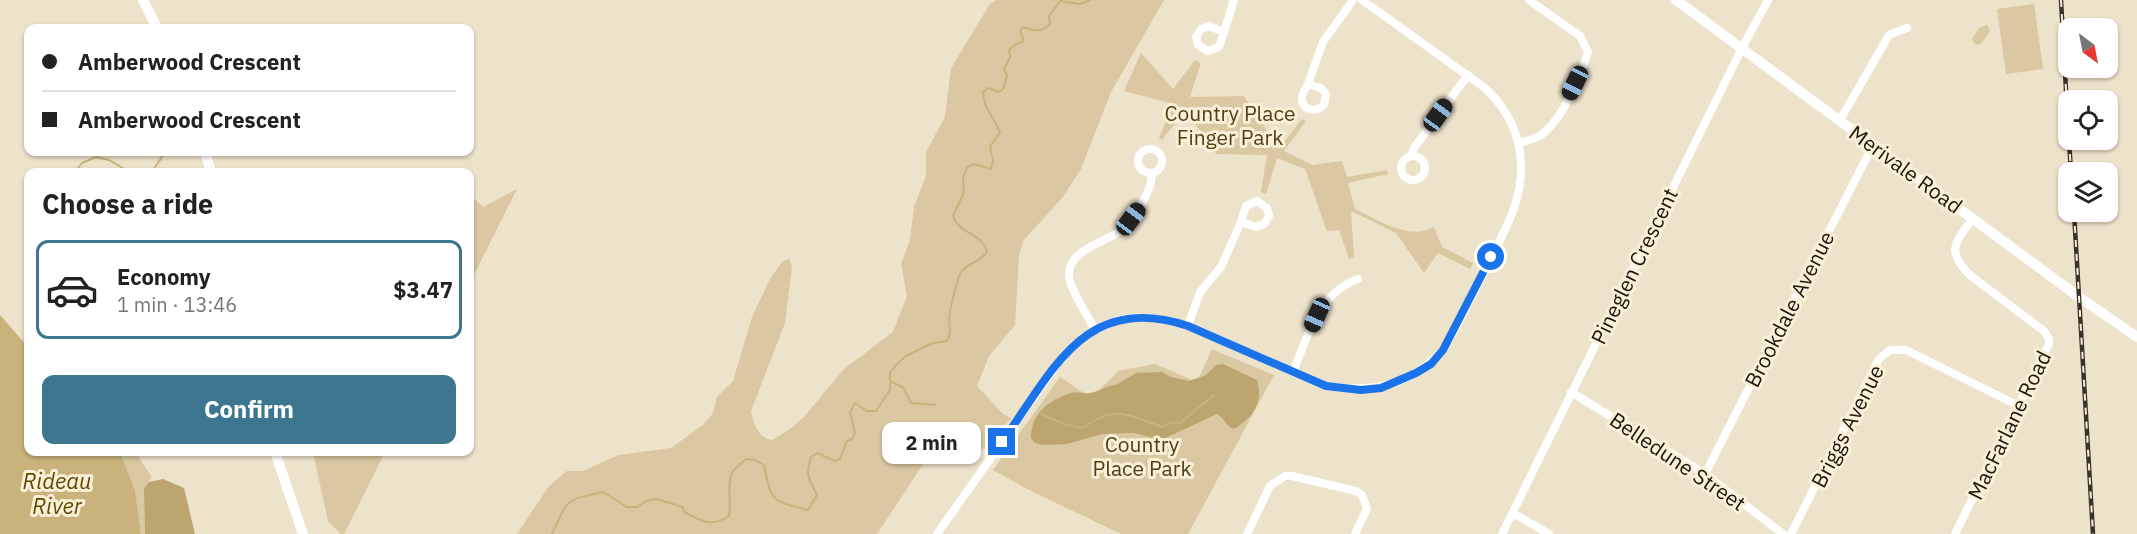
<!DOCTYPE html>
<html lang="en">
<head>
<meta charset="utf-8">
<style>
	:root { --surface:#fff; --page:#f6f6f6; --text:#222; --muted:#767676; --line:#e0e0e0; --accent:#3c768f }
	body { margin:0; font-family:"IBM Plex Sans",sans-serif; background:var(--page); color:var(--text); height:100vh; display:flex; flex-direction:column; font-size:22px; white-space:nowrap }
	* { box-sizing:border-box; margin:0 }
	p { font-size:20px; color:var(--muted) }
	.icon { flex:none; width:33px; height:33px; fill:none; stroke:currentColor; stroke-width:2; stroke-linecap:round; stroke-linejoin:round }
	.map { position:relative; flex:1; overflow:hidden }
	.details { position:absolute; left:24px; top:168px; width:450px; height:288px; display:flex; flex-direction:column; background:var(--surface); border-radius:12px; box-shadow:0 2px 4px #0004 }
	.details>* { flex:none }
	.top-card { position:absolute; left:24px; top:24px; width:450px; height:132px; border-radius:12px; box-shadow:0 2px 4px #0004; display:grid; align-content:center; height:132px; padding:0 18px; background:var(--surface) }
	.needle { width:39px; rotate:148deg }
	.fabs { position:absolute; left:2058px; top:18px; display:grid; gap:12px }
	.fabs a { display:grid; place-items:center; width:60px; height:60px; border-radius:12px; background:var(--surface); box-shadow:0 2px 4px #0004; font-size:30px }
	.end { position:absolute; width:27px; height:27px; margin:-14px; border:8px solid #1a73e8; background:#fff; box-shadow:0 0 0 3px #fff }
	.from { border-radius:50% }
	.bubble { position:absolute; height:42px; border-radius:12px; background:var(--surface); box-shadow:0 2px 4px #0004; font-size:20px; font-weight:700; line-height:42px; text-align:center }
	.car { position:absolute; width:18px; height:36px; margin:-18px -9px; border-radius:8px; box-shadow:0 0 4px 2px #0007; background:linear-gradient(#222 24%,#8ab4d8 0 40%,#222 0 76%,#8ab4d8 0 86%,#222 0) }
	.top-card b { display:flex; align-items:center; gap:21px; height:57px; font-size:22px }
	.top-card b+b { border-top:2px solid var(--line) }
	.top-card i { width:15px; height:15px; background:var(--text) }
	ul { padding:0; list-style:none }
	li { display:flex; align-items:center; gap:18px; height:99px; margin:0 12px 9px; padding:0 6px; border:3px solid transparent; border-radius:12px }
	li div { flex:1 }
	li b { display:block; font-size:22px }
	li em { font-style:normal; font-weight:700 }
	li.selected { border-color:var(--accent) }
	li>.icon { width:54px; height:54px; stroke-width:1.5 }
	h2 { padding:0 18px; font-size:27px; line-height:72px }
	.primary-button { display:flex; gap:12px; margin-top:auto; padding:12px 18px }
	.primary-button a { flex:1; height:69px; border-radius:12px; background:var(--accent); color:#fff; font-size:24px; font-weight:700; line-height:69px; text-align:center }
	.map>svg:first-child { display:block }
	.green { fill:#d9c8a2 }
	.forest { fill:#bca56e }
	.water { fill:#c9b27b }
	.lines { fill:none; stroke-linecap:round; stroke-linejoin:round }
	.stream { stroke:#c9b27b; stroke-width:2 }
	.minor { stroke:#fff; stroke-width:8 }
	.major { stroke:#fff; stroke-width:10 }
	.rail-casing { stroke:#383328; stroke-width:4.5 }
	.rail { stroke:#faf0d7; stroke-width:2; stroke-dasharray:7; stroke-linecap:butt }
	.route { stroke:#1a73e8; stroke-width:8 }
	.labels { text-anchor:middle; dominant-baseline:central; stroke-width:6; stroke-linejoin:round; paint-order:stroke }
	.park-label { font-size:21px; fill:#514014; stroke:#faf0d7 }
	.street-label { font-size:21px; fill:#1a160d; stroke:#faf0d7 }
	.water-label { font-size:22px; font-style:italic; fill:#614900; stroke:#faf0d7 }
</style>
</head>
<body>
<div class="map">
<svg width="2137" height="534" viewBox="0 0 2137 534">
	<rect width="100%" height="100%" fill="#ede2ca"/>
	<path class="green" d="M996,0H1164L1111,92L1081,169L1062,198L1023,241L1019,256L1015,325L989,356L977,386L1003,414L1011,418L987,448L971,450L947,428L877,534H517L549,486L567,471H583L618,455L671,448L703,425L713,413L717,397L733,381L752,317L770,279L782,262L789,259L792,266L785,323L751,411C754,424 757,437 772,440L786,432L804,417L844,369L893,332L907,296L901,264L910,240L914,207L926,176V152L945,117L951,68L990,4Z
		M2034,4L2043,69L2006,74L1997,9Z
		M1987,25L1990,31L1981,44L1976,45L1972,39L1979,28Z
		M1141,53L1173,89L1195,60L1201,63L1190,97L1244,96L1279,149L1302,119L1306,121L1284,151L1312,165L1342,161L1347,177L1387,170L1388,174L1348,183L1355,209C1378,220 1409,241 1434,227L1442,247L1473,263L1470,269L1438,253L1424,273L1396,233L1351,211L1354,257L1349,259L1339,230L1327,231L1305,169L1277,158L1266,194L1261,192L1267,155L1216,154L1186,110L1162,140L1159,138L1173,104L1124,91Z
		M517,189L470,283V195L483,207Z
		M1212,349L1274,375L1188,534H1121L1029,490L993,470L1060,377L1091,398L1118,371L1155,364L1197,382Z
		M120,452H137L141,461L152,477L144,488L145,534H141L135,490Z
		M313,452H385L344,534H341L328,521Z"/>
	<path class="forest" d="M1223,364L1257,380C1264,402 1253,418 1234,429C1227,427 1224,418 1217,414L1161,440L1134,433L1102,434L1067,444L1043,445L1035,443L1031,438C1031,412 1050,400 1071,393C1077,391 1084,394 1090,393C1099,392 1107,385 1116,385L1136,373L1162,372L1171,377L1189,381L1206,375L1216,365Z
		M163,479L184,488L195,534H145L144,488L149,482Z"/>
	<path class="water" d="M0,315L28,347V452H120L135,490L141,534H0Z"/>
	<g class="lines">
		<path class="stream" d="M335,28L341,25
			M79,172L78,168L82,163L96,157L109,160L130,172
			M146,172H148
			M153,172C155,164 162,160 164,152
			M890,381L904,388L911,403L935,405
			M1041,414L1064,424L1082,428C1119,404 1124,415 1163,427L1172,422L1180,423L1214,395
			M552,534C568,499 565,500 603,492L627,507H637L646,501L656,499L683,507L684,512C702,521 710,528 729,516C732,501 726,487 732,473C735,468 742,463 746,459L755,460L764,465C771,502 772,501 808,510L817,495C809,478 805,476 811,457L817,453L835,461L840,459L847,441L852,439L855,433L850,412L855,403L867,411H876L890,390V373L895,366L906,356L922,348L933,343L947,341C952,330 949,330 949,319C949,313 958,276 961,272C968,263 980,262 987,252C981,231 959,235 953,216L964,192L963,178L967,167L974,164L991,169L993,161L990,146L1000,133C995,117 983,109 983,92L989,88L998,92L1003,89L1007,76L1004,69L1010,57L1009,50L1016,44L1022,42L1023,39L1020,31L1023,27C1035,31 1041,33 1050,24L1049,16L1060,1L1080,4L1090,0"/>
		<path class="minor" d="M1209,26L1224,32L1219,47L1208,51L1198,45L1196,37L1201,29Z
			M1224,32L1234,0
			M1308,84L1323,42L1353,0
			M1308,84L1321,88L1326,94L1324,105C1317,112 1302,112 1302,98C1302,93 1306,88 1308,84Z
			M1840,120L1889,35L1907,28
			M1519,143C1526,141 1535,139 1541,135C1563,119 1580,77 1588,52L1580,36L1529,0
			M1138 161a12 12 0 1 1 24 0a12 12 0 1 1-24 0Z
			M1401 168a12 12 0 1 1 24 0a12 12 0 1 1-24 0Z
			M1411,156L1414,148L1468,75
			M1257,201L1267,208L1269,216L1264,224L1256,227L1241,222L1246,206Z
			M1188,326L1200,292L1221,267L1241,222
			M1095,330C1088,316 1070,290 1069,276C1068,250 1102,244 1118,232C1134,220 1152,192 1152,173
			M1293,372C1307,338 1319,292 1358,279
			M1571,392L1705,474L1783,534
			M1705,474L1873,145
			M1513,513L1549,534
			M937,534L1063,356C1102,316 1135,309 1188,326L1326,386C1373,393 1410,386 1443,350C1460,322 1474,293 1488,264C1497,245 1509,225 1515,205C1529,161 1519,120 1485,88L1362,0
			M1247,534L1270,486L1285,476H1292L1356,491L1362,495L1367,509L1355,534
			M1502,534L1742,48L1768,0
			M1791,534L1879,359L1890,350H1906L2019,406
			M1955,534L2049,344V339L2044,331L1971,276C1945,251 1955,243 1973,218"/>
		<path class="major" d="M143,0L157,28
			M1676,0L2079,297L2137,337
			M205,152L211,172
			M275,452L303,534"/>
		<g class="rail-casing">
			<path id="rail" d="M2061,0L2068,126
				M2069,140L2071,172
				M2074,212L2093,534"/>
		</g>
		<use href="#rail" class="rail"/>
	</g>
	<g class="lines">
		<path class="route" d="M1002,442C1053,371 1084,292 1188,326L1326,386L1361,390L1381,388L1416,373L1431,364L1443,350L1491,257"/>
	</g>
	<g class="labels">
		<g class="park-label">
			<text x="1230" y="113">Country Place<tspan x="1230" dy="24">Finger Park</tspan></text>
			<text x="1142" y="444">Country<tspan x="1142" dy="24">Place Park</tspan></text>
		</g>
		<g class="street-label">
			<text transform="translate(1906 169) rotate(36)">Merivale Road</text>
			<text transform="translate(1634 266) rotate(-64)">Pineglen Crescent</text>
			<text transform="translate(1789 309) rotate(-63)">Brookdale Avenue</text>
			<text transform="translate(2009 425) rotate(-64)">MacFarlane Road</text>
			<text transform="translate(1847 426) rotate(-63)">Briggs Avenue</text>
			<text transform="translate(1678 461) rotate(34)">Belledune Street</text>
		</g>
		<g class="water-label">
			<text x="57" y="480">Rideau<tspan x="57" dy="25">River</tspan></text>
		</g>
	</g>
</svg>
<div class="fabs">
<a><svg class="needle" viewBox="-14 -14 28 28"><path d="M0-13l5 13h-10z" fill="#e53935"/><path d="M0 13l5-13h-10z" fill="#767676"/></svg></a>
<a><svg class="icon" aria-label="locate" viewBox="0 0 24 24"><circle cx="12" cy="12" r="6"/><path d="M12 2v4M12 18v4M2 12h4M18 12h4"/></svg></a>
<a><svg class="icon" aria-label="layers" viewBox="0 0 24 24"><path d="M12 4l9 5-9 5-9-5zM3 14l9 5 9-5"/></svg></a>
</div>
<i class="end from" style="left:1491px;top:257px"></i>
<i class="end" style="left:1002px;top:442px"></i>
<div class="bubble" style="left:882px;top:422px;width:99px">2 min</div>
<i class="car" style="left:1575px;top:83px;rotate:206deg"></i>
<i class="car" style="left:1438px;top:115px;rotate:36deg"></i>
<i class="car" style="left:1131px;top:219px;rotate:37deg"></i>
<i class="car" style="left:1317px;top:315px;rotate:204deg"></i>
<div class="top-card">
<b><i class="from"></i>Amberwood Crescent</b>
<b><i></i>Amberwood Crescent</b>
</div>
<section class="details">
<h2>Choose a ride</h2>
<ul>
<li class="selected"><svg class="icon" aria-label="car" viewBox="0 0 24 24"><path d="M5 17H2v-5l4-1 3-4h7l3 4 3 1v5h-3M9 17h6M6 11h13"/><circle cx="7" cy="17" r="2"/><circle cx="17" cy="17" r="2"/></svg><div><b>Economy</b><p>1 min · 13:46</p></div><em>$3.47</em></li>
</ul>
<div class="primary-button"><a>Confirm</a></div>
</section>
</div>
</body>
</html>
